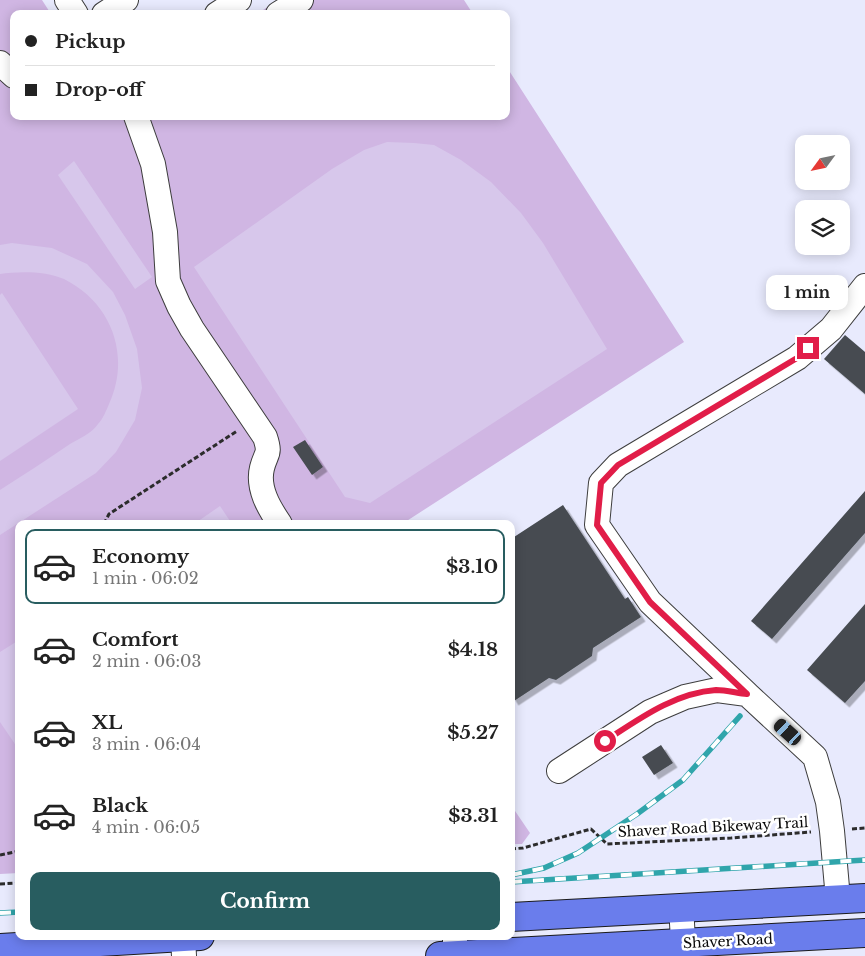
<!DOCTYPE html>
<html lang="en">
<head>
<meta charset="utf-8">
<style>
	:root { --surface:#fff; --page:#f2f2f2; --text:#222; --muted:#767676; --line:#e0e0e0; --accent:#285d60 }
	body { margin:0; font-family:"Libre Baskerville",serif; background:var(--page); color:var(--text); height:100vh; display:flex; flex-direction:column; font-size:19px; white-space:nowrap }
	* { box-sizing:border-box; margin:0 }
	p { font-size:16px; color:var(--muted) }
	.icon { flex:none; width:28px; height:28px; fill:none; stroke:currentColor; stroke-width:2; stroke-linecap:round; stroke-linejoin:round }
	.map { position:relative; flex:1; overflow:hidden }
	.sheet { position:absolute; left:15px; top:520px; width:500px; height:420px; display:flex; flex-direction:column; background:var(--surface); border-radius:10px; box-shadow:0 2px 12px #0003 }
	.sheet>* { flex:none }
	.hud { position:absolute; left:10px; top:10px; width:500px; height:110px; border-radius:10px; box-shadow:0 2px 12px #0003; display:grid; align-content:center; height:110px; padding:0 15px; background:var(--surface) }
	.needle { width:32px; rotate:237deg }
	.fabs { position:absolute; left:795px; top:135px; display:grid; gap:10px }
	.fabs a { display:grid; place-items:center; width:55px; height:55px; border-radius:10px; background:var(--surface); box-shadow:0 2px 12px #0003; font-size:25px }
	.end { position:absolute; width:22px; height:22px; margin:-11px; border:6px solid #e11d48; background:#fff; box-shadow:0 0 0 2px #fff }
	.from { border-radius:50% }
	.bubble { position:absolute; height:35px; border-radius:10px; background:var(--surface); box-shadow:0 2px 12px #0003; font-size:16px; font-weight:700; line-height:35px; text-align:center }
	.car { position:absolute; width:15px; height:30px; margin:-15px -8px; border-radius:6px; box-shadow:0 0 4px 1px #0007; background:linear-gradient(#222 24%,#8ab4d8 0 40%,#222 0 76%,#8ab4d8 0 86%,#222 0) }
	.hud b { display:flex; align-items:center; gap:18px; height:48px; font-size:19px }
	.hud b+b { border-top:1px solid var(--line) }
	.hud i { width:12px; height:12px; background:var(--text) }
	ul { padding:9px 0 0; list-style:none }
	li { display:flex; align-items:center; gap:15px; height:75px; margin:0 10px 8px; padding:0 5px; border:2px solid transparent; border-radius:10px }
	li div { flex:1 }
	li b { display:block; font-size:19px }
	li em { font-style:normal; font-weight:700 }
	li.on { border-color:var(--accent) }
	li>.icon { width:45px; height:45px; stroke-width:1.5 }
	.cta { display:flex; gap:10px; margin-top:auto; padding:10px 15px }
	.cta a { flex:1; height:58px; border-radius:10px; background:var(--accent); color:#fff; font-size:20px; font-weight:700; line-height:58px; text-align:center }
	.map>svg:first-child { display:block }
	.green { fill:#d0b6e3 }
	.pitch { fill:#d7c7eb }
	.building { fill:#474c51; filter:url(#shadow) }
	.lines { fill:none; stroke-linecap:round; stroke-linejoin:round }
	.minor-casing { stroke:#3d3d3d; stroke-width:26 }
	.major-casing { stroke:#1b1b1b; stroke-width:30 }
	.path { stroke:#2c2c2c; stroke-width:3; stroke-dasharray:5 2.5; stroke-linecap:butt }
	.minor { stroke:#fff; stroke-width:24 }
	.major { stroke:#6a7dec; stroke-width:28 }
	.rail-casing { stroke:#30a5ab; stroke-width:5.5 }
	.rail { stroke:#fff; stroke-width:4; stroke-dasharray:11; stroke-linecap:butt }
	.route { stroke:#e11d48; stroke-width:6 }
	.labels { text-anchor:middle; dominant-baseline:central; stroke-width:5; stroke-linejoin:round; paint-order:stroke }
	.street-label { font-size:14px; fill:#0a0a0a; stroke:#fff }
</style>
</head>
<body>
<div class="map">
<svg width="865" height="956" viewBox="0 0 865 956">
	<defs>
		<filter id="shadow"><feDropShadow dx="4.5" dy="4.5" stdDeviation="0" flood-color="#0004"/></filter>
	</defs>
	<rect width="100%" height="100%" fill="#e8eafd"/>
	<path class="green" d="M0,0H42L51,14H14V116H506V66L684,342L402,524H19V873L0,874Z
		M278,0H464L473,14H257Z
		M511,805L530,833L522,844H511Z"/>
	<path class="pitch" d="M387,142L414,143L434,145L461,160L491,182L521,213L543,243L607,349L370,503L345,497L194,267L332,169L364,150Z
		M74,161L152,277L135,289L58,175Z
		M12,243L52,248L87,264L113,292L125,315L137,349L142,388L135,420L116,452L96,473L0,535V490C23,475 47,460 70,444C79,439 92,433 98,424C103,419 106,411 109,404C131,356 112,303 64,279C47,271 18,271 0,274V245Z
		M2,293L78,409L0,461V295Z
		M220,506L232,524H194Z
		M19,640V750L0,722V652Z"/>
	<path class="building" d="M845,335L865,352V394L824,359Z
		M305,440L323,467L312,475L293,447Z
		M865,491V533L772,639L751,621Z
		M563,505L625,599L628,597L641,617L593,648L592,656L556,680L549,678L514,701L511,696V539Z
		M865,604V681L845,703L807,670Z
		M661,745L673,763L654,775L642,757Z"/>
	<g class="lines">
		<g class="minor-casing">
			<path id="minor" d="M67,0L76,14
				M104,14L126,0
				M217,14L239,0
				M278,14L301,0
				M0,63L14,76
				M136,116L153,164L165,232L168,281L179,306L192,329L265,437C271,455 266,452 262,468C257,488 269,508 280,524
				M747,694L650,602L597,525L601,483L618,465L797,358L831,329L865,286
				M559,771L650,712L685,697L717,690L747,694L815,757L828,802L832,831L838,899
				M681,907L684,956
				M455,936V956
				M183,937L184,956"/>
		</g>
		<g class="major-casing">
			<path id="major" d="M511,917L865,898
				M0,948L200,936
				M440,956L865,933"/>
		</g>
		<path class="path" d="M104,524L109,514L237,431
			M852,829L865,828
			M511,849L523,848L591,829L607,844L731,838L811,832
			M0,855L19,851
			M0,884L19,883"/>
		<use href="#minor" class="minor"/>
		<use href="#major" class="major"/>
		<g class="rail-casing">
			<path id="rail" d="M511,875L544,868L578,853L637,814L683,780L740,716
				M511,882L865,860
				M0,913L19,912"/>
		</g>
		<use href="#rail" class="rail"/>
	</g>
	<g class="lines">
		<path class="route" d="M605,741C639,719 674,693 716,690C726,690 737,693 747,694L650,602L597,525L601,483L618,465L797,358L808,348"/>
	</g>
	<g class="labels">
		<g class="street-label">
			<text transform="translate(713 827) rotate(-3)">Shaver Road Bikeway Trail</text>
			<text transform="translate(728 941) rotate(-3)">Shaver Road</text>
		</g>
	</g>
</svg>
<div class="fabs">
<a><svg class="needle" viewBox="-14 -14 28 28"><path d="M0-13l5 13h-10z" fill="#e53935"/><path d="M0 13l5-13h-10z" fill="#767676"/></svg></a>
<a><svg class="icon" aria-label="layers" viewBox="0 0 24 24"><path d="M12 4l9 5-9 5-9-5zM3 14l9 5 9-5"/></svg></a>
</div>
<i class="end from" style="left:605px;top:741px"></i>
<i class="end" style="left:808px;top:348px"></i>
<div class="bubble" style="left:766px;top:275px;width:82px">1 min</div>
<i class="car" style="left:788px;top:732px;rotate:312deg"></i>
<div class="hud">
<b><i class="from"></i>Pickup</b>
<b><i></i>Drop-off</b>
</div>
<section class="sheet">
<ul>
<li class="on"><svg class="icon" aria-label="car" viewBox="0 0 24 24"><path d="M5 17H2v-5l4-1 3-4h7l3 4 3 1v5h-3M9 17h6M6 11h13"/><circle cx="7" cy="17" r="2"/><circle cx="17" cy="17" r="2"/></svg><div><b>Economy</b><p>1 min · 06:02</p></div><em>$3.10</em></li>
<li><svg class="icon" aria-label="car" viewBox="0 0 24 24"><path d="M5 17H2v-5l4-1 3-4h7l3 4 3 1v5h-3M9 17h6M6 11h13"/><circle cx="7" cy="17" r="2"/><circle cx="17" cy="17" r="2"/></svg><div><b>Comfort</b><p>2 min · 06:03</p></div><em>$4.18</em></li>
<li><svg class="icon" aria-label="car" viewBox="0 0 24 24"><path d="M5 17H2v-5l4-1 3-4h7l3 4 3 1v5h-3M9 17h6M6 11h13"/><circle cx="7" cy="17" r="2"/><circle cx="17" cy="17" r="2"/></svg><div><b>XL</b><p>3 min · 06:04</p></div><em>$5.27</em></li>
<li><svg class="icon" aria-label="car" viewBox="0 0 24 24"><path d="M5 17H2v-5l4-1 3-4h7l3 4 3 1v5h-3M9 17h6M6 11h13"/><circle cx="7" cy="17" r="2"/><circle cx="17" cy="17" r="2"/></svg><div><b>Black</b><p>4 min · 06:05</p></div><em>$3.31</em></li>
</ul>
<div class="cta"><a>Confirm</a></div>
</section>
</div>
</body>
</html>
